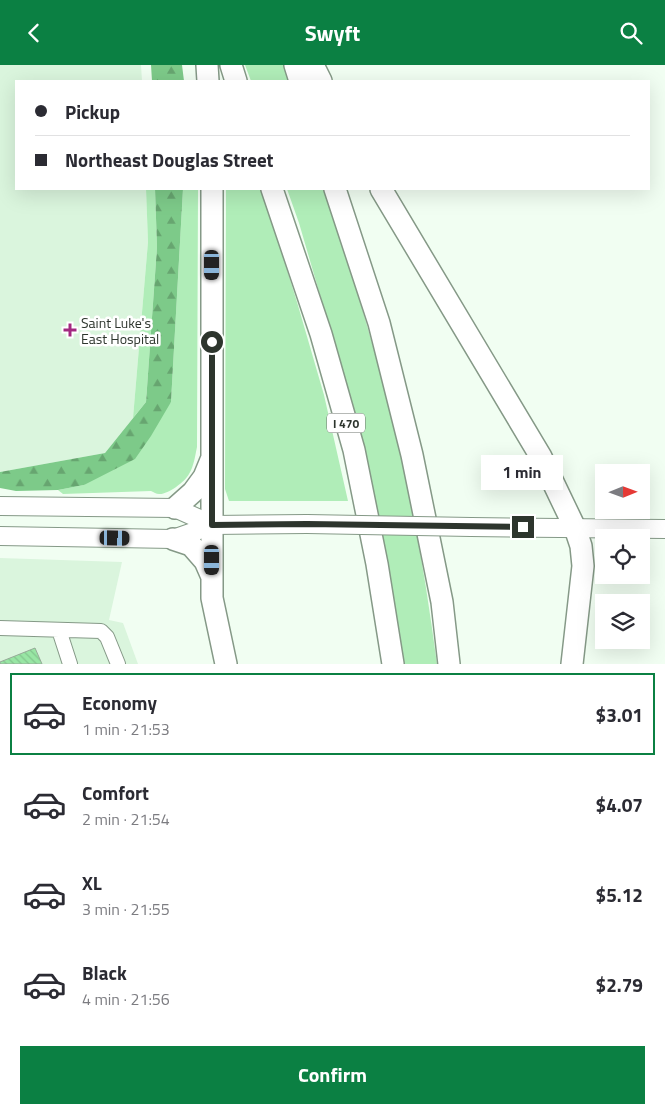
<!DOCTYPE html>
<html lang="en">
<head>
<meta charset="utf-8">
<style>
	:root { --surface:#fff; --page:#f2f2f3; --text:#2b2b33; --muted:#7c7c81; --line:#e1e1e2; --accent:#0b8043 }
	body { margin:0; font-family:"Titillium Web",sans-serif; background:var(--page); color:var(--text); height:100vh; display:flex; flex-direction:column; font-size:19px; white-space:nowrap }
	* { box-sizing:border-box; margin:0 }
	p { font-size:16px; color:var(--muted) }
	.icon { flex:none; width:28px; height:28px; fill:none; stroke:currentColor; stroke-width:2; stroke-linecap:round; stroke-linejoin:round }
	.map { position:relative; height:599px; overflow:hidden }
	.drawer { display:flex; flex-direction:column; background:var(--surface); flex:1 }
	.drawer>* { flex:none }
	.hud { position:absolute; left:15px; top:15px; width:635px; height:110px; border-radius:0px; box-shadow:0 5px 20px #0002; display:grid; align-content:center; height:110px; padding:0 20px; background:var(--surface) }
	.needle { width:32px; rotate:89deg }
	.fabs { position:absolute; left:595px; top:399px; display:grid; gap:10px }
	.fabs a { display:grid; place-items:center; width:55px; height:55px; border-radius:0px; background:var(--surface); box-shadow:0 5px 20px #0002; font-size:25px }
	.end { position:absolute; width:22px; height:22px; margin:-11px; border:6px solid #2d352d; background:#fff; box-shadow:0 0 0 2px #fff }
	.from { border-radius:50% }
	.bubble { position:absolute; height:35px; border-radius:0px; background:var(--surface); box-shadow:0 5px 20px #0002; font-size:16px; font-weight:700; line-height:35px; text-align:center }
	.car { position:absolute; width:15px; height:30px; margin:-15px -8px; border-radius:6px; box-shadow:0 0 4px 1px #0007; background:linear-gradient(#222 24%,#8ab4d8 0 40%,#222 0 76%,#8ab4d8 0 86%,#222 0) }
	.hud b { display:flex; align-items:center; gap:18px; height:48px; font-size:19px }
	.hud b+b { border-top:1px solid var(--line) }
	.hud i { width:12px; height:12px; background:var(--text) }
	ul { padding:9px 0 0; list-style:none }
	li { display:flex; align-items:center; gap:15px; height:82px; margin:0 10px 8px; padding:0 10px; border:2px solid transparent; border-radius:0px }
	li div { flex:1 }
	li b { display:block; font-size:19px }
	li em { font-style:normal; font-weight:700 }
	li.active { border-color:var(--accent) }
	li>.icon { width:45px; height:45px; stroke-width:1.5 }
	.cta { display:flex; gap:10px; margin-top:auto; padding:10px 20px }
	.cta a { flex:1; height:58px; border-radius:0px; background:var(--accent); color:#fff; font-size:20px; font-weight:700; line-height:58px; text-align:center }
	header { display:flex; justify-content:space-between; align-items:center; height:65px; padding:0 20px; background:var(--accent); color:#fff; font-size:22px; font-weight:700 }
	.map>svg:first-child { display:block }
	.built { fill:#daf5dd }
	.green { fill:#b0edb8 }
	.forest { fill:url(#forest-firs) }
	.building { fill:url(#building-back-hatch); stroke:#96aa98 }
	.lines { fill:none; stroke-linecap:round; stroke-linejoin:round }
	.minor-casing { stroke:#859987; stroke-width:16 }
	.major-casing { stroke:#859987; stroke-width:20 }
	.highway-casing { stroke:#859987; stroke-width:24 }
	.minor { stroke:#fff; stroke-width:14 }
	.major { stroke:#fff; stroke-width:18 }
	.highway { stroke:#fff; stroke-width:21 }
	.major-bridge-casing { stroke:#859987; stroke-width:20; stroke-linecap:butt }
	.major-bridge { stroke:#fff; stroke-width:18 }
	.route { stroke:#2d352d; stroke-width:6 }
	.poi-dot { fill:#a22980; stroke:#fff; stroke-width:2 }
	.labels { text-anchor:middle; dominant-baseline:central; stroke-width:5; stroke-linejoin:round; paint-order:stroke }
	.shield { fill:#fff; stroke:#6c726c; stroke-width:1 }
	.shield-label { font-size:12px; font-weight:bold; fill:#2d352d }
	.poi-label { font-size:14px; fill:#2d352d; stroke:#fff; text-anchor:start }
</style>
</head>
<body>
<header><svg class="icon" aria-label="back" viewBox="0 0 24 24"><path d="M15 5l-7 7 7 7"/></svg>Swyft<svg class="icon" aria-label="search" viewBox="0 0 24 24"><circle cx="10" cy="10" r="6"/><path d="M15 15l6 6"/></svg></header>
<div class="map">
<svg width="665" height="599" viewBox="0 0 665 599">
	<defs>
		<pattern id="forest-firs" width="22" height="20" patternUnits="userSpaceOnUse" patternTransform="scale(1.25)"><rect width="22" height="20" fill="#7dca89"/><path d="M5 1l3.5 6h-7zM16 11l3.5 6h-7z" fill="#67a570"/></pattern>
		<pattern id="building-back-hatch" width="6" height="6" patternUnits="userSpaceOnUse" patternTransform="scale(1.25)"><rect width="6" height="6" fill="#98e6a4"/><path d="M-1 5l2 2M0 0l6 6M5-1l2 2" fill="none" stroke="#83c68e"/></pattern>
	</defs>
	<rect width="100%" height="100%" fill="#f1fef2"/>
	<path class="built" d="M0,0H141L142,16H16V124H146L148,177L133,353L105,388L0,407Z
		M0,493L122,497L109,555L123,558L138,599H0Z"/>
	<path class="green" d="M245,0H284L290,16H251Z
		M146,124H155L157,182L146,337L133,353L148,177Z
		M183,124H198L197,382C195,391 194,401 189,409C185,417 167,430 159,429C156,429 154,427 151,426L63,429L58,425L84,420L171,337Z
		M226,124H262L297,237L324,330L348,436H229L225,424Z
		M287,124H325C352,207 377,290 397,375C415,449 427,524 437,599H401L357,363L325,247L299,158Z"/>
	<path class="forest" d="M151,0H182L184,16H152Z
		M155,124H183L171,337L151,371L135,394L84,420L58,425L16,426L0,423V407L105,388L146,337L157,182Z"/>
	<path class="building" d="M35,583L42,599H0V597Z"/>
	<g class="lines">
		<g class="minor-casing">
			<path id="minor" d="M0,563L101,566L107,572L118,599
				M59,565L70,599"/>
		</g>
		<g class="major-casing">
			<path id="major" d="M0,441L175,443L213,460
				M471,462L665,464
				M0,471L173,474L213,460L307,459"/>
		</g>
		<g class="highway-casing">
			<path id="highway" d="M207,0L208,16
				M231,0L236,16
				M295,0L300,16
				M313,0L321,16
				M212,124V533L226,599
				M272,124L321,269L354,385L377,499L393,599
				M335,124L379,258L412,390L442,537L449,599
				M381,124L541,392L575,463L581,481L583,501L572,599
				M175,443L193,427L204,412L211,395
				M173,474L191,480L205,496L212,512"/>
		</g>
		<use href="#minor" class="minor"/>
		<use href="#major" class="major"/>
		<use href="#highway" class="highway"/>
		<g class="major-bridge-casing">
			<path id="major-bridge" d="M307,459L471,462"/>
		</g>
		<use href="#major-bridge" class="major-bridge"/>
	</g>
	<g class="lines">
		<path class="route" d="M212,277V460L307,459L523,462"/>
	</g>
	<path class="poi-dot" d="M67.5 257.5h5v5h5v5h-5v5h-5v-5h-5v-5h5z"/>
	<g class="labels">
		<rect class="shield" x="327" y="348.5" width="38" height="19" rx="4"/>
		<g class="shield-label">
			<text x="346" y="358">I 470</text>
		</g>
		<g class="poi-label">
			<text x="81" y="257">Saint Luke's<tspan x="81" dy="16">East Hospital</tspan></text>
		</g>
	</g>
</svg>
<div class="fabs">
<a><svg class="needle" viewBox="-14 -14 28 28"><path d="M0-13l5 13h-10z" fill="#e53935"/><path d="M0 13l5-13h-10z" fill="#7c7c81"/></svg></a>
<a><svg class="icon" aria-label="locate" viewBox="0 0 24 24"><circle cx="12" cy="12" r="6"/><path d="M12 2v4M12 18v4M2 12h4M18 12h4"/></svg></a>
<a><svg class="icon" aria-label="layers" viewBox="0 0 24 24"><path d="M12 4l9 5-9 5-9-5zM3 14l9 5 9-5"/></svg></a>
</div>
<i class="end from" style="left:212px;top:277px"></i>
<i class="end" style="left:523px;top:462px"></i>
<div class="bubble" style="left:481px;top:390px;width:82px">1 min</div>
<i class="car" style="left:212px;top:200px;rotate:180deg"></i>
<i class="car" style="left:115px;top:473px;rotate:91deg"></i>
<i class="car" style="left:212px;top:495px;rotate:180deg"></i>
<div class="hud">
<b><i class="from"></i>Pickup</b>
<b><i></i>Northeast Douglas Street</b>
</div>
</div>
<section class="drawer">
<ul>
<li class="active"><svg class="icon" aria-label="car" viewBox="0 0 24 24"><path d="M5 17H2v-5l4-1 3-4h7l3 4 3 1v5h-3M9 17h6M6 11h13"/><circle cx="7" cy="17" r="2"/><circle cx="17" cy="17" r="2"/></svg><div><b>Economy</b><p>1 min · 21:53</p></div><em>$3.01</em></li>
<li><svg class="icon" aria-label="car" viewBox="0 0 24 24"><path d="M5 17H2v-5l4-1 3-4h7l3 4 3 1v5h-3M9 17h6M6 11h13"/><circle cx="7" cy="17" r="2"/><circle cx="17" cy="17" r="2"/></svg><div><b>Comfort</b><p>2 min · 21:54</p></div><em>$4.07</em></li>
<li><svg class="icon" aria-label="car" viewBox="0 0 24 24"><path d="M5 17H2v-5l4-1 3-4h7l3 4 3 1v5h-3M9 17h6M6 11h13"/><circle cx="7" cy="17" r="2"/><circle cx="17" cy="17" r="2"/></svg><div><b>XL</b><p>3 min · 21:55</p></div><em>$5.12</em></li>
<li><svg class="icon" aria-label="car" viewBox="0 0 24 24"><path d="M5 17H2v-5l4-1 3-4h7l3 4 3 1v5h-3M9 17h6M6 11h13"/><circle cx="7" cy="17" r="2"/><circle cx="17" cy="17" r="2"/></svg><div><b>Black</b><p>4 min · 21:56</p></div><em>$2.79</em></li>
</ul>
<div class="cta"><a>Confirm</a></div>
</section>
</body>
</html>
